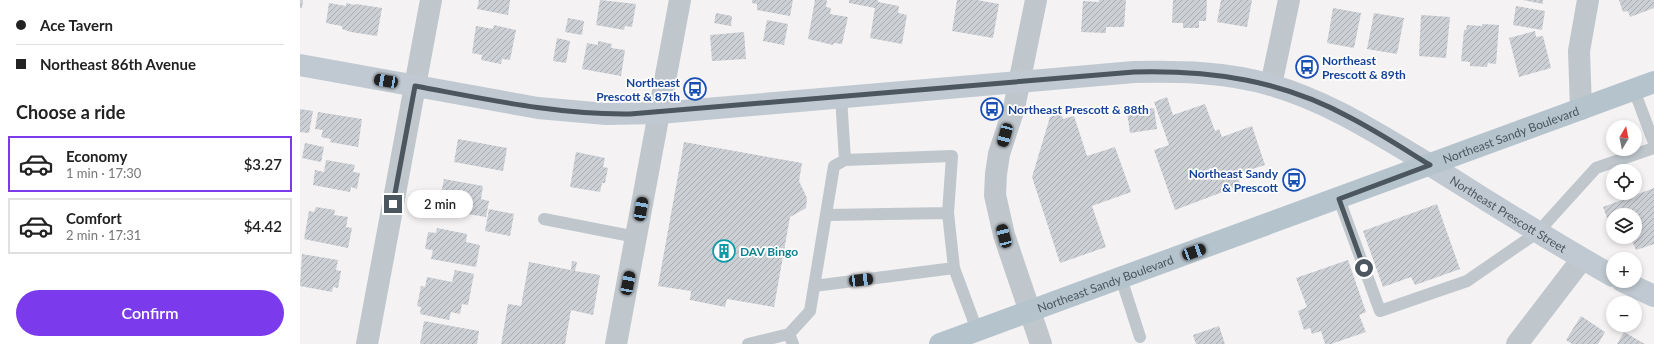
<!DOCTYPE html>
<html lang="en">
<head>
<meta charset="utf-8">
<style>
	:root { --surface:#fff; --page:#f6f6f6; --text:#222; --muted:#767676; --line:#e0e0e0; --accent:#7c3aed }
	body { margin:0; font-family:Lato,sans-serif; background:var(--page); color:var(--text); height:100vh; display:flex; flex-direction:column; font-size:15px; white-space:nowrap }
	* { box-sizing:border-box; margin:0 }
	p { font-size:13px; color:var(--muted) }
	.icon { flex:none; width:22px; height:22px; fill:none; stroke:currentColor; stroke-width:2; stroke-linecap:round; stroke-linejoin:round }
	.map { position:relative; flex:1; overflow:hidden }
	.side { display:flex; flex-direction:column; background:var(--surface); width:300px }
	.side>* { flex:none }
	.guide { display:grid; align-content:center; height:88px; padding:0 16px; background:var(--surface) }
	.needle { width:26px; rotate:10deg }
	.fabs { position:absolute; left:1306px; top:120px; display:grid; gap:8px }
	.fabs a { display:grid; place-items:center; width:36px; height:36px; border-radius:50%; background:var(--surface); box-shadow:0 2px 6px #0003; font-size:20px }
	.end { position:absolute; width:18px; height:18px; margin:-9px; border:5px solid #4b565e; background:#fff; box-shadow:0 0 0 2px #fff }
	.from { border-radius:50% }
	.bubble { position:absolute; height:28px; border-radius:14px; background:var(--surface); box-shadow:0 2px 6px #0003; font-size:13px; font-weight:600; line-height:28px; text-align:center }
	.car { position:absolute; width:12px; height:24px; margin:-12px -6px; border-radius:5px; box-shadow:0 0 3px 1px #0007; background:linear-gradient(#222 24%,#8ab4d8 0 40%,#222 0 76%,#8ab4d8 0 86%,#222 0) }
	.guide b { display:flex; align-items:center; gap:14px; height:38px; font-size:15px }
	.guide b+b { border-top:1px solid var(--line) }
	.guide i { width:10px; height:10px; background:var(--text) }
	ul { padding:0; list-style:none }
	li { display:flex; align-items:center; gap:12px; height:56px; margin:0 8px 6px; padding:0 8px; border:2px solid var(--line); border-radius:0px }
	li div { flex:1 }
	li b { display:block; font-size:15px }
	li em { font-style:normal; font-weight:600 }
	li.selected { border-color:var(--accent) }
	li>.icon { width:36px; height:36px; stroke-width:1.5 }
	h2 { padding:0 16px; font-size:18px; line-height:48px }
	.action { display:flex; gap:8px; margin-top:auto; padding:8px 16px }
	.action a { flex:1; height:46px; border-radius:24px; background:var(--accent); color:#fff; font-size:16px; font-weight:600; line-height:46px; text-align:center }
	main { display:flex; flex:1; min-height:0 }
	.map>svg:first-child { display:block }
	.building { fill:url(#building-hatch) }
	.lines { fill:none; stroke-linecap:round; stroke-linejoin:round }
	.lane { stroke:#bfc7cd; stroke-width:12 }
	.street { stroke:#bfc7cd; stroke-width:22 }
	.secondary { stroke:#c0c9d1; stroke-width:22 }
	.primary { stroke:#b5c3cd; stroke-width:22 }
	.route { stroke:#4b565e; stroke-width:5 }
	.labels { text-anchor:middle; dominant-baseline:central; stroke-width:3.5; stroke-linejoin:round; paint-order:stroke }
	.transit-label { font-size:12px; font-weight:bold; fill:#164399; stroke:#fff; text-anchor:start }
	.street-label { font-size:12px; fill:#4b565e; stroke:#fff }
	.culture-label { font-size:12px; font-weight:bold; fill:#0d838f; stroke:#fff; text-anchor:start }
</style>
</head>
<body>
<main>
<section class="side">
<div class="guide">
<b><i class="from"></i>Ace Tavern</b>
<b><i></i>Northeast 86th Avenue</b>
</div>
<h2>Choose a ride</h2>
<ul>
<li class="selected"><svg class="icon" aria-label="car" viewBox="0 0 24 24"><path d="M5 17H2v-5l4-1 3-4h7l3 4 3 1v5h-3M9 17h6M6 11h13"/><circle cx="7" cy="17" r="2"/><circle cx="17" cy="17" r="2"/></svg><div><b>Economy</b><p>1 min · 17:30</p></div><em>$3.27</em></li>
<li><svg class="icon" aria-label="car" viewBox="0 0 24 24"><path d="M5 17H2v-5l4-1 3-4h7l3 4 3 1v5h-3M9 17h6M6 11h13"/><circle cx="7" cy="17" r="2"/><circle cx="17" cy="17" r="2"/></svg><div><b>Comfort</b><p>2 min · 17:31</p></div><em>$4.42</em></li>
</ul>
<div class="action"><a>Confirm</a></div>
</section>
<div class="map">
<svg width="1354" height="344" viewBox="0 0 1354 344">
	<defs>
		<pattern id="building-hatch" width="6" height="6" patternUnits="userSpaceOnUse"><rect width="6" height="6" fill="#cccfd4"/><path d="M-1 1l2-2M0 6l6-6M5 7l2-2" fill="none" stroke="#a8abaf"/></pattern>
	</defs>
	<rect width="100%" height="100%" fill="#f4f2f2"/>
	<path class="building" d="M0,0H3L2,8H0Z
		M179,0H210L208,15L177,9Z
		M300,0L336,4L332,27L325,26L324,30L296,25Z
		M452,0H493L490,16L457,10V4L452,3Z
		M515,0H527L526,7L531,8L530,14L548,17L542,44L534,43L533,45L508,39Z
		M549,0H578V2L599,6L598,13L607,15L602,44L570,38L575,8L549,3Z
		M657,0H677L699,4L693,38L652,31Z
		M799,0H826L824,27H806V33L781,32L783,1L799,2Z
		M873,0H907L906,21H899V28H883V23H872Z
		M921,0H952L947,27L917,22Z
		M1223,0H1243V4Z
		M1319,0H1354V8L1330,17L1328,11L1323,12Z
		M29,3L46,6V3L55,5L56,4L82,8L77,36L51,32L42,29V26L26,23Z
		M1216,6L1245,11L1242,30L1213,25Z
		M1033,8L1061,13L1054,48L1027,43Z
		M416,13L432,16L431,26L414,23Z
		M1074,13L1104,18L1097,54L1067,49Z
		M1121,15L1150,17L1146,58L1119,56Z
		M268,18L284,21L282,35L265,32Z
		M467,20L488,24L484,45L463,41Z
		M1182,24L1199,25L1196,64L1188,63L1187,67L1170,66V62L1161,61L1164,30H1166L1167,25L1182,26Z
		M194,25L216,30L210,60L202,59L201,64L181,60L182,55L172,53L176,26L193,29Z
		M1235,31L1236,37L1243,36L1251,68L1219,77L1209,38Z
		M444,32L446,59L412,61L410,35Z
		M257,38L270,41L266,63L253,61Z
		M298,41L312,44L311,48L325,50L321,76L282,69L287,43L298,45Z
		M867,97L873,115L905,104L915,131L919,129L922,137L952,126L965,165L936,174L941,185L875,210L854,150L869,145L854,102Z
		M854,108L857,129L830,133L827,112Z
		M0,109L13,111L9,133L0,132Z
		M18,112L62,119L58,147L30,142L31,139L21,137L23,130L15,129Z
		M761,113L763,119L774,116L787,156L815,147L831,192L792,206L806,247L760,263L732,177L750,117Z
		M158,139L207,148L203,171L154,162Z
		M384,142L502,163L499,181L507,198L506,208L490,217L474,307L427,299L425,307L390,300L391,291L358,286Z
		M5,143L24,147L21,162L2,158Z
		M276,152L305,158L303,167L308,168L305,183H302L300,192L270,187Z
		M26,160L55,165L53,172L60,173L57,189L51,187L50,192L13,185L15,170L24,172Z
		M144,179L183,186L181,199L189,201L186,217L138,209Z
		M1354,188V244L1336,250L1332,241L1325,243L1323,237H1335V215H1313V233L1303,207Z
		M1137,204L1160,269L1115,285L1111,277L1083,287L1063,231Z
		M16,207L35,210L34,215L48,217L46,227L52,228L48,248L4,239L9,211L14,212Z
		M189,209L214,214L210,236L185,231Z
		M137,228L167,234L166,242L180,245L176,267L131,259L133,250L125,249L128,232L136,233Z
		M2,254L38,260L36,270L41,271L38,288L33,287L32,292L0,286Z
		M1048,260L1066,312L1059,315L1066,332L1031,344H1025L1021,331L1012,334L1010,328L1004,330L998,311L1007,307L996,278Z
		M272,261L277,262L275,271L300,275L293,315L271,310L265,344H201L208,304L221,306L229,262L271,270Z
		M155,270L174,274L168,305L162,304L160,314L151,312L149,320L120,314L121,307L117,306L121,286L125,287L127,277L152,282Z
		M1281,316L1305,332L1298,344H1272L1266,340Z
		M124,321L179,331L177,344H120Z
		M919,326L925,344H896L893,335Z
		M1324,332L1345,344H1317Z"/>
	<g class="lines">
		<path class="lane" d="M1334,90L1354,143
			M541,97L545,160L652,156L648,213L654,268L677,330
			M1039,199L1080,311L1167,281L1238,232L1296,168L1354,148
			M526,215L648,213
			M244,219L336,237
			M821,278L840,337
			M514,286L654,268
			M448,344L489,334
			M493,344L489,334L510,311L534,166L545,160"/>
		<path class="street" d="M736,0L714,108L699,154L696,174L695,195L704,235L741,344
			M971,85L989,0
			M1281,109L1279,51L1288,0
			M67,344L131,0
			M316,344L380,0
			M1217,344L1282,259"/>
		<g class="secondary">
			<path id="s1" d="M0,65L238,108L306,114L359,113L834,72C880,71 927,72 971,85C1024,100 1070,129 1117,157C1182,197 1246,239 1313,276"/>
			<path d="M1322,281L1354,296"/>
		</g>
		<path class="primary" id="s2" d="M640,344L1354,82"/>
	</g>
	<g class="lines">
		<path class="route" d="M93,204L115,86C186,99 257,115 330,114L834,72C911,70 982,80 1051,118C1078,132 1104,149 1130,165L1039,199L1064,268"/>
	</g>
	<defs>
		<g id="bus-ring" transform="scale(1.15)"><circle r="9.5" fill="#fff" stroke="#1a4fb4" stroke-width="1.5"/><path d="M-5-6H5V4H4V6H2V4H-2V6H-4V4H-5ZM-3.5-4V0h7V-4ZM-3.5 1.2v1.5H-2V1.2ZM2 1.2v1.5H3.5V1.2Z" fill="#1a4fb4"/></g>
		<g id="building-ring" transform="scale(1.15)"><circle r="9.5" fill="#fff" stroke="#0f9aa8" stroke-width="1.5"/><path d="M-4-6H4V6H1V3H-1V6H-4ZM-2.5-4.3h1.7v1.8h-1.7ZM.8-4.3h1.7v1.8H.8ZM-2.5-1h1.7V.8h-1.7ZM.8-1h1.7V.8H.8Z" fill="#0f9aa8"/></g>
	</defs>
	<g fill-rule="evenodd">
		<use href="#bus-ring" x="1007" y="67"/>
		<use href="#bus-ring" x="395" y="89"/>
		<use href="#bus-ring" x="692" y="109"/>
		<use href="#bus-ring" x="994" y="180"/>
		<use href="#building-ring" x="424" y="251"/>
	</g>
	<g class="labels">
		<g class="transit-label">
			<text x="1022" y="60">Northeast<tspan x="1022" dy="14">Prescott &amp; 89th</tspan></text>
			<text x="380" y="82" text-anchor="end">Northeast<tspan x="380" dy="14">Prescott &amp; 87th</tspan></text>
			<text x="708" y="109">Northeast Prescott &amp; 88th</text>
			<text x="978" y="173" text-anchor="end">Northeast Sandy<tspan x="978" dy="14">&amp; Prescott</tspan></text>
		</g>
		<g class="street-label">
			<text stroke="none"><textPath href="#s2" startOffset="608">Northeast Sandy Boulevard</textPath></text>
			<text stroke="none"><textPath href="#s1" startOffset="1249">Northeast Prescott Street</textPath></text>
			<text stroke="none"><textPath href="#s2" startOffset="176">Northeast Sandy Boulevard</textPath></text>
		</g>
		<g class="culture-label">
			<text x="440" y="251">DAV Bingo</text>
		</g>
	</g>
</svg>
<div class="fabs">
<a><svg class="needle" viewBox="-14 -14 28 28"><path d="M0-13l5 13h-10z" fill="#e53935"/><path d="M0 13l5-13h-10z" fill="#767676"/></svg></a>
<a><svg class="icon" aria-label="locate" viewBox="0 0 24 24"><circle cx="12" cy="12" r="6"/><path d="M12 2v4M12 18v4M2 12h4M18 12h4"/></svg></a>
<a><svg class="icon" aria-label="layers" viewBox="0 0 24 24"><path d="M12 4l9 5-9 5-9-5zM3 14l9 5 9-5"/></svg></a>
<a>+</a>
<a>−</a>
</div>
<i class="end from" style="left:1064px;top:268px"></i>
<i class="end" style="left:93px;top:204px"></i>
<div class="bubble" style="left:107px;top:190px;width:66px">2 min</div>
<i class="car" style="left:86px;top:81px;rotate:280deg"></i>
<i class="car" style="left:705px;top:135px;rotate:195deg"></i>
<i class="car" style="left:341px;top:209px;rotate:10deg"></i>
<i class="car" style="left:704px;top:236px;rotate:345deg"></i>
<i class="car" style="left:894px;top:252px;rotate:70deg"></i>
<i class="car" style="left:561px;top:280px;rotate:83deg"></i>
<i class="car" style="left:328px;top:283px;rotate:11deg"></i>
</div>
</main>
</body>
</html>
